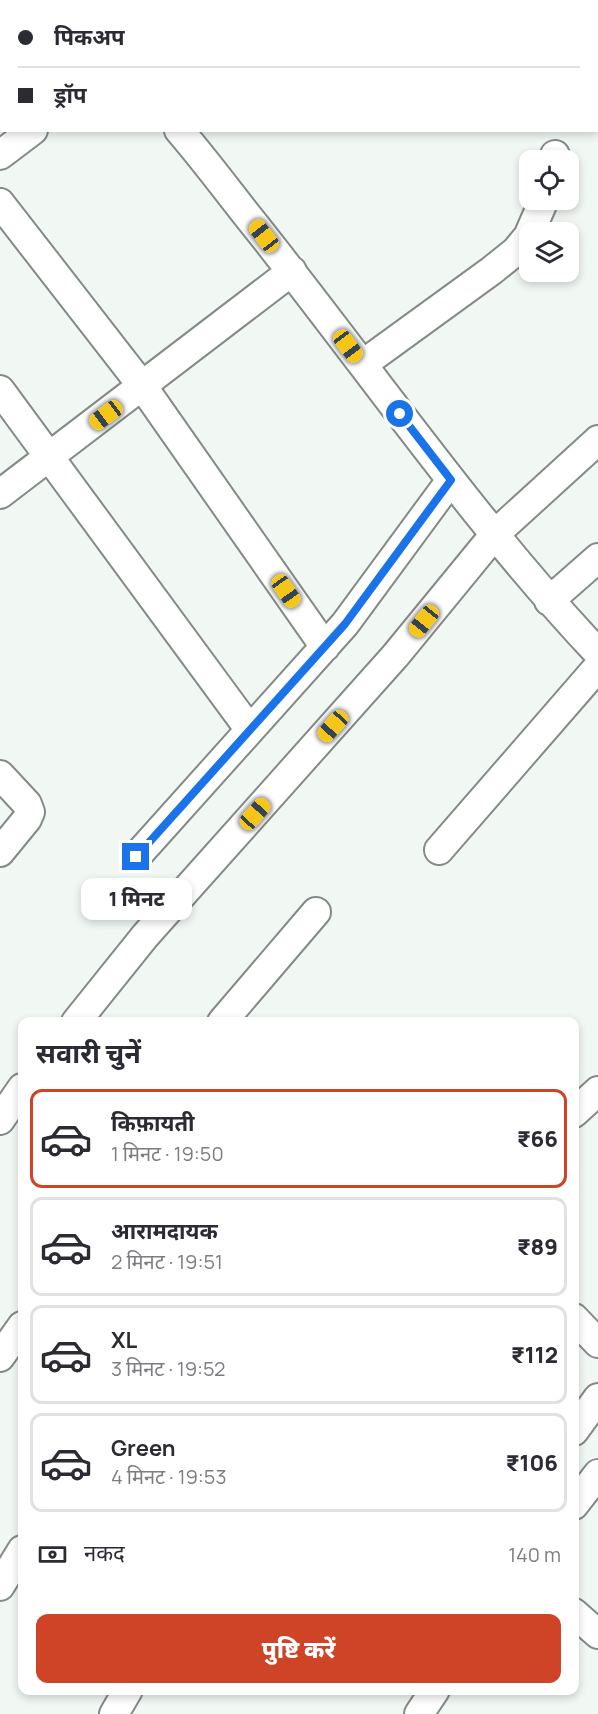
<!DOCTYPE html>
<html lang="hi">
<head>
<meta charset="utf-8">
<style>
	:root { --surface:#fff; --page:#f7f7f7; --text:#2b2b33; --muted:#7c7c81; --line:#e1e1e2; --accent:#cf4426 }
	body { margin:0; font-family:Manrope,"Noto Sans Devanagari",sans-serif; background:var(--page); color:var(--text); height:100vh; display:flex; flex-direction:column; font-size:22px; white-space:nowrap }
	* { box-sizing:border-box; margin:0 }
	p { font-size:20px; color:var(--muted) }
	.icon { flex:none; width:33px; height:33px; fill:none; stroke:currentColor; stroke-width:2; stroke-linecap:round; stroke-linejoin:round }
	.map { position:relative; flex:1; overflow:hidden }
	.sheet { position:absolute; left:18px; top:1017px; width:561px; height:678px; display:flex; flex-direction:column; background:var(--surface); border-radius:12px; box-shadow:0 3px 9px #0003 }
	.sheet>* { flex:none }
	.banner { position:absolute; left:0px; top:0px; width:598px; height:132px; box-shadow:0 3px 9px #0003; display:grid; align-content:center; height:132px; padding:0 18px; background:var(--surface) }
	.controls { position:absolute; left:519px; top:150px; display:grid; gap:12px }
	.controls a { display:grid; place-items:center; width:60px; height:60px; border-radius:12px; background:var(--surface); box-shadow:0 3px 9px #0003; font-size:30px }
	.end { position:absolute; width:27px; height:27px; margin:-14px; border:8px solid #1a73e8; background:#fff; box-shadow:0 0 0 3px #fff }
	.from { border-radius:50% }
	.bubble { position:absolute; height:42px; border-radius:12px; background:var(--surface); box-shadow:0 3px 9px #0003; font-size:20px; font-weight:800; line-height:42px; text-align:center }
	.car { position:absolute; width:18px; height:36px; margin:-18px -9px; border-radius:8px; box-shadow:0 0 4px 2px #0007; background:linear-gradient(#f5c518 24%,#345 0 40%,#f5c518 0 76%,#345 0 86%,#f5c518 0) }
	.banner b { display:flex; align-items:center; gap:21px; height:57px; font-size:22px }
	.banner b+b { border-top:2px solid var(--line) }
	.banner i { width:15px; height:15px; background:var(--text) }
	ul { padding:0; list-style:none }
	li { display:flex; align-items:center; gap:18px; height:99px; margin:0 12px 9px; padding:0 6px; border:3px solid var(--line); border-radius:12px }
	li div { flex:1 }
	li b { display:block; font-size:22px }
	li em { font-style:normal; font-weight:800 }
	li.selected { border-color:var(--accent) }
	li>.icon { width:54px; height:54px; stroke-width:1.5 }
	h2 { padding:0 18px; font-size:27px; line-height:72px }
	.pay { display:flex; align-items:center; gap:15px; height:66px; padding:0 18px; font-size:22px }
	.pay p { margin-inline-start:auto }
	.button { display:flex; gap:12px; margin-top:auto; padding:12px 18px }
	.button a { flex:1; height:69px; border-radius:12px; background:var(--accent); color:#fff; font-size:24px; font-weight:800; line-height:69px; text-align:center }
	.map>svg:first-child { display:block }
	.building { fill:url(#building-cross-hatch); stroke:#a1a8a4; stroke-width:1.5 }
	.lines { fill:none; stroke-linecap:round; stroke-linejoin:round }
	.minor-casing { stroke:#848b87; stroke-width:32 }
	.minor { stroke:#fff; stroke-width:28 }
	.route { stroke:#1a73e8; stroke-width:8 }
</style>
</head>
<body>
<div class="map">
<svg width="598" height="1714" viewBox="0 0 598 1714">
	<defs>
		<pattern id="building-cross-hatch" width="8" height="8" patternUnits="userSpaceOnUse" patternTransform="scale(1.5)"><rect width="8" height="8" fill="#b9c0bd"/><path d="M0 0l8 8M0 8l8-8" fill="none" stroke="#9fa5a2"/></pattern>
	</defs>
	<rect width="100%" height="100%" fill="#f1f8f4"/>
	<path class="building" d="M534,0H580V2H534Z"/>
	<g class="lines">
		<g class="minor-casing">
			<path id="minor" d="M0,12L2,13
				M179,130C204,159 227,190 250,219C366,364 471,518 598,653
				M0,155L33,130
				M554,160L555,155
				M0,203L143,387L325,647
				M530,232L544,200
				M363,364L491,271L516,251L530,234
				M0,390L250,730
				M0,494L292,271
				M549,601L598,558
				M0,775L27,804L30,812L27,819L0,852
				M439,850L598,667
				M136,857L345,624L451,480
				M76,1022L145,936L395,656L495,534L598,440
				M222,1022L316,912
				M574,1113L598,1091
				M0,1120L22,1088
				M574,1318L598,1343
				M0,1357L22,1326
				M574,1431L598,1398
				M574,1505L598,1474
				M0,1586L22,1550
				M574,1613L598,1634
				M114,1714L128,1690
				M419,1714L435,1690"/>
		</g>
		<use href="#minor" class="minor"/>
	</g>
	<g class="lines">
		<path class="route" d="M136,857L345,624L451,480L400,414"/>
	</g>
</svg>
<div class="controls">
<a><svg class="icon" aria-label="locate" viewBox="0 0 24 24"><circle cx="12" cy="12" r="6"/><path d="M12 2v4M12 18v4M2 12h4M18 12h4"/></svg></a>
<a><svg class="icon" aria-label="layers" viewBox="0 0 24 24"><path d="M12 4l9 5-9 5-9-5zM3 14l9 5 9-5"/></svg></a>
</div>
<i class="end from" style="left:400px;top:414px"></i>
<i class="end" style="left:136px;top:857px"></i>
<div class="bubble" style="left:81px;top:878px;width:111px">1 मिनट</div>
<i class="car" style="left:264px;top:236px;rotate:322deg"></i>
<i class="car" style="left:348px;top:346px;rotate:143deg"></i>
<i class="car" style="left:106px;top:415px;rotate:233deg"></i>
<i class="car" style="left:286px;top:591px;rotate:145deg"></i>
<i class="car" style="left:424px;top:621px;rotate:219deg"></i>
<i class="car" style="left:333px;top:726px;rotate:222deg"></i>
<i class="car" style="left:255px;top:814px;rotate:42deg"></i>
<div class="banner">
<b><i class="from"></i>पिकअप</b>
<b><i></i>ड्रॉप</b>
</div>
<section class="sheet">
<h2>सवारी चुनें</h2>
<ul>
<li class="selected"><svg class="icon" aria-label="car" viewBox="0 0 24 24"><path d="M5 17H2v-5l4-1 3-4h7l3 4 3 1v5h-3M9 17h6M6 11h13"/><circle cx="7" cy="17" r="2"/><circle cx="17" cy="17" r="2"/></svg><div><b>किफ़ायती</b><p>1 मिनट · 19:50</p></div><em>₹66</em></li>
<li><svg class="icon" aria-label="car" viewBox="0 0 24 24"><path d="M5 17H2v-5l4-1 3-4h7l3 4 3 1v5h-3M9 17h6M6 11h13"/><circle cx="7" cy="17" r="2"/><circle cx="17" cy="17" r="2"/></svg><div><b>आरामदायक</b><p>2 मिनट · 19:51</p></div><em>₹89</em></li>
<li><svg class="icon" aria-label="car" viewBox="0 0 24 24"><path d="M5 17H2v-5l4-1 3-4h7l3 4 3 1v5h-3M9 17h6M6 11h13"/><circle cx="7" cy="17" r="2"/><circle cx="17" cy="17" r="2"/></svg><div><b>XL</b><p>3 मिनट · 19:52</p></div><em>₹112</em></li>
<li><svg class="icon" aria-label="car" viewBox="0 0 24 24"><path d="M5 17H2v-5l4-1 3-4h7l3 4 3 1v5h-3M9 17h6M6 11h13"/><circle cx="7" cy="17" r="2"/><circle cx="17" cy="17" r="2"/></svg><div><b>Green</b><p>4 मिनट · 19:53</p></div><em>₹106</em></li>
</ul>
<div class="pay"><svg class="icon" aria-label="cash" viewBox="0 0 24 24"><path d="M3 7h18v10H3z"/><circle cx="12" cy="12" r="2"/></svg>नकद<p>140 m</p></div>
<div class="button"><a>पुष्टि करें</a></div>
</section>
</div>
</body>
</html>
